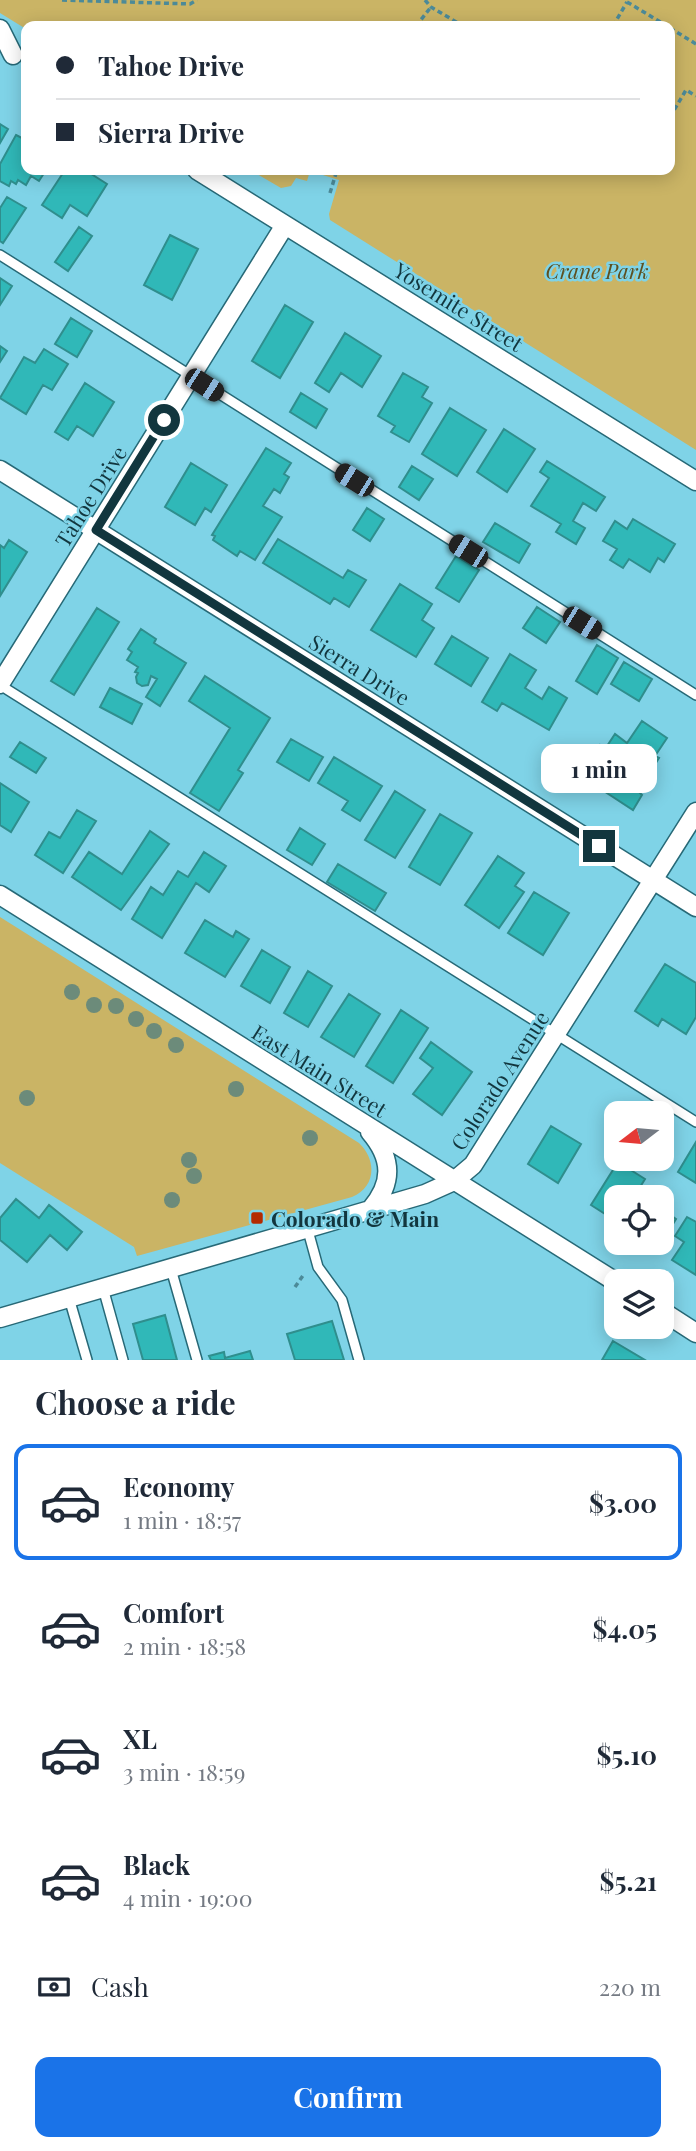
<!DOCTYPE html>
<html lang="en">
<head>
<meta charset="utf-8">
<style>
	:root { --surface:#fff; --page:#f2f2f3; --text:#1f2937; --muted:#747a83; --line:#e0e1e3; --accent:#1a73e8 }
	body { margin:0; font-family:"Playfair Display",serif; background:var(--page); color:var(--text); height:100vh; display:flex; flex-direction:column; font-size:26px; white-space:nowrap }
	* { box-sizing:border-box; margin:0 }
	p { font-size:23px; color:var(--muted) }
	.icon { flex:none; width:38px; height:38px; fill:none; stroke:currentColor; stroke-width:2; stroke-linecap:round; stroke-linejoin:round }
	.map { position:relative; height:1360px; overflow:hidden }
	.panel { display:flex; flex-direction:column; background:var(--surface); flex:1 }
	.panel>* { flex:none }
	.guide { position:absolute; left:21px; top:21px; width:654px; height:154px; border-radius:14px; box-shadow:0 4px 18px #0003; display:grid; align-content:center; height:154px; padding:0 35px; background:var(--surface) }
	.needle { width:46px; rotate:254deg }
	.controls { position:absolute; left:604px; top:1101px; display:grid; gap:14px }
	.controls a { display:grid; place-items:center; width:70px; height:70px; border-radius:14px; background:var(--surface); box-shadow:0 4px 18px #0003; font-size:35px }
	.end { position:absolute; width:32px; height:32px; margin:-16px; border:9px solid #12363e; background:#fff; box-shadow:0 0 0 4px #fff }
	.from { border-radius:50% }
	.bubble { position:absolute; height:49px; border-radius:14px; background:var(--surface); box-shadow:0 4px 18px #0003; font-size:23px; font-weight:700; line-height:49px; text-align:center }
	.car { position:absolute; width:21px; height:42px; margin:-21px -10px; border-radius:9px; box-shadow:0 0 5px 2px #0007; background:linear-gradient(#222 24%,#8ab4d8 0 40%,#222 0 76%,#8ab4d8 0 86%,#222 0) }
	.guide b { display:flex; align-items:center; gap:24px; height:66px; font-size:26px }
	.guide b+b { border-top:2px solid var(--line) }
	.guide i { width:18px; height:18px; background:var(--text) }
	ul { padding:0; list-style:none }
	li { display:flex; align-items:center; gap:21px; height:116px; margin:0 14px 10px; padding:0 21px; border:4px solid transparent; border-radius:14px }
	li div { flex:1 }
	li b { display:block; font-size:26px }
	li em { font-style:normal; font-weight:700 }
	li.current { border-color:var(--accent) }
	li>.icon { width:63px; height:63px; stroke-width:1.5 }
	h2 { padding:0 35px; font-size:32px; line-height:84px }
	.pay { display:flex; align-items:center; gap:18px; height:77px; padding:0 35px; font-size:26px }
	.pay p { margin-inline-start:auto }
	.cta { display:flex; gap:14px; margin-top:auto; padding:14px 35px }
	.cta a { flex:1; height:80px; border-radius:14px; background:var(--accent); color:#fff; font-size:28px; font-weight:700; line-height:80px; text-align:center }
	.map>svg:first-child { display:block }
	.green { fill:#cab465 }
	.building { fill:#30b8b8; stroke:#2f8e8d; stroke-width:2 }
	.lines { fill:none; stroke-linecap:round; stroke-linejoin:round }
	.lane-casing { stroke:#276977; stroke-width:12 }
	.street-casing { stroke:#276977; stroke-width:21 }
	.path { stroke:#4c8a98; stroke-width:3.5; stroke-dasharray:5 3.5; stroke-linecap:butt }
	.lane { stroke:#fff; stroke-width:9 }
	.street { stroke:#fff; stroke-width:18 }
	.tree { fill:#6c8b7a }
	.route { stroke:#12363e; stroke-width:9 }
	.poi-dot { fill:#b42a00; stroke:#7fd3e7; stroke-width:2.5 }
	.labels { text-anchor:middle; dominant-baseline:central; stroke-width:5; stroke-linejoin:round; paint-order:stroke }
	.park-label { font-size:21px; font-style:italic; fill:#5d5021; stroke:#7fd3e7 }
	.street-label { font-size:21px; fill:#12363e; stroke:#7fd3e7 }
	.poi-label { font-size:21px; font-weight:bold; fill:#12363e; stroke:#7fd3e7; text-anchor:start }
</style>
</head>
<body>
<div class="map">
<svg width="696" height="1360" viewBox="0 0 696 1360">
	<rect width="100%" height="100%" fill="#7fd3e7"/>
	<path class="green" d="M0,0H696V450L330,220L329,214L339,180L310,171L307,181L296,178L291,186L281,188L250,170H670V26H26V29L0,13Z
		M0,917L359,1143C377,1160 376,1187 352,1197L137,1256L134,1247L0,1163Z"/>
	<path class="building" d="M0,124L8,129L0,143Z
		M16,135L26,140V170H46L39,181L31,176L26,185L18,180L16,184L11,181L9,186L0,181V164Z
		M65,170H85L107,184L87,216L70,205L62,218L42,205Z
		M7,197L26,208L3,243L0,241V208Z
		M79,227L92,236L68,271L55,262Z
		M170,235L198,249L172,300L144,285Z
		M0,278L12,286L0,305Z
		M285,305L313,322L280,378L252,361Z
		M71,318L92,331L77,357L55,344Z
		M345,333L381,356L362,387L341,373L329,392L315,383Z
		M0,346L7,351L0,362Z
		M44,349L68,364L52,390L43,385L26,414L0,398L24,357L35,363Z
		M403,373L428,387L422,397L432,403L409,442L391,432L395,426L378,416Z
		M85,383L114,402L93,436L77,426L68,440L55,432Z
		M301,393L327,409L316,428L290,412Z
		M450,408L486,430L457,476L422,454Z
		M504,429L535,449L507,492L477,472Z
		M266,448L291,463L284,474L289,477L280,493L274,489L263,506L282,517L255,560L240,551L237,556L213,540L215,536L212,535Z
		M547,461L605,497L596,511L583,503L573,521L585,528L576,544L556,532L561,524L531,506L549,478L540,472Z
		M191,463L227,485L211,512L205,508L195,525L165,507Z
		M412,466L433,479L419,500L399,487Z
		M367,508L384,519L370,541L353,530Z
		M633,519L675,544L664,562L658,558L650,572L629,559L623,568L610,560L617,549L603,541L615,521L627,529Z
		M495,523L530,544L519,563L483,542Z
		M278,539L343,578L348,570L366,580L349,607L334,598L330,604L263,563Z
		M9,540L27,552L0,596V545L4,548Z
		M456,556L479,570L459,602L436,588Z
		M400,584L432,604L422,620L434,628L416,657L371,630Z
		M537,607L560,622L546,643L523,628Z
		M97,608L119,622L74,695L51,681Z
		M141,629L156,639L154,643L186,663L160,706L146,697L157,679L151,676L148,685L142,686L137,683L136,677L138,673L135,672L138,667L127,660L132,652L128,649Z
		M452,636L488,658L471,686L435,664Z
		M597,645L618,658L597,694L576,681Z
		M510,654L536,670L525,688L542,699L549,687L567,698L549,730L502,703L497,711L482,702Z
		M624,662L652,679L639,701L611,684Z
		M205,676L270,718L238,770L243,773L219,811L190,793L230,728L189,701Z
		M110,688L142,704L132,724L100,707Z
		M642,721L667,738L655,756L659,758L647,777L649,778L640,793L642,795L633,810L587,780L597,766L590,761L600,745L605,749L615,734L627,743Z
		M291,739L323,757L309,781L277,762Z
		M20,742L46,758L36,773L10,757Z
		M334,757L382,786L360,821L342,810L348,801L318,783Z
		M0,783L29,802L11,832L0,825Z
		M395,791L425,810L395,858L365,840Z
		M77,810L96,821L63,873L35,855L49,832L60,838Z
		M440,814L472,833L440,885L409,867Z
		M300,828L325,844L312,865L287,850Z
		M150,831L169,844L121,910L72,877L89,852L122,874Z
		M204,852L226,866L209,892L196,883L162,938L132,919L151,887L163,895L178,871L188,877Z
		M498,856L524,873L515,886L524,892L499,928L465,905Z
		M338,864L386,893L375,911L327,882Z
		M534,892L569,913L543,955L508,933Z
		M205,920L233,937L236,931L249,939L225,977L185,953Z
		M262,950L290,967L270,1003L241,986Z
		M665,964L696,983V1017L686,1034L662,1019L658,1026L635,1011Z
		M308,971L332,986L308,1027L284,1013Z
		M349,994L380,1014L354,1057L321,1037Z
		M401,1010L428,1028L393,1083L366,1066Z
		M431,1042L472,1072L442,1115L413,1094L433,1068L420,1058Z
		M551,1126L581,1144L558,1183L528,1164Z
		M696,1142V1183L678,1172Z
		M618,1162L645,1179L634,1197H616V1221L591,1205Z
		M16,1199L39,1218L49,1205L82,1232L67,1250L50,1235L27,1262L0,1240V1218Z
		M662,1209L676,1219L662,1242Z
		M687,1217L696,1222V1275L672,1260L684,1242L675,1236Z
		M647,1242H661L657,1249Z
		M165,1315L177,1360H143L133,1324Z
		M332,1321L344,1360H295L287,1334Z
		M613,1341L645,1360H602Z
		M250,1351L253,1360H211L209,1356L224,1352L225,1358Z"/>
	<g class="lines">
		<g class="lane-casing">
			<path id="lane" d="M0,255L696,695
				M0,685L696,1122
				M307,1227L318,1267L342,1300L359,1360
				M171,1269L197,1360
				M103,1288L123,1360
				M69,1298L87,1360"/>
		</g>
		<g class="street-casing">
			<path id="street" d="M0,29L13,55
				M197,170L696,481
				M0,470L696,907
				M0,684L285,225
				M0,895L616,1282
				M370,1132C393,1159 393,1183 371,1209
				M662,1311L696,1333
				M0,1318L425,1194L454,1181L473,1165L696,812"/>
		</g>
		<path class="path" d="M62,0L190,4L197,0
			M425,0L431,7L463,26
			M627,2L667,26
			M416,26L431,7
			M613,26L627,2
			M670,28L696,44
			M670,117L686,90L696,96
			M330,193L337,170
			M295,1287L304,1274"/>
		<use href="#lane" class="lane"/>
		<use href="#street" class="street"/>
	</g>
	<g class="tree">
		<circle cx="72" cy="992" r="8"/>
		<circle cx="94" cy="1005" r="8"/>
		<circle cx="116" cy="1006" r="8"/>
		<circle cx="136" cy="1019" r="8"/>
		<circle cx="154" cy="1031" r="8"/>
		<circle cx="176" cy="1045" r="8"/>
		<circle cx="236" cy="1089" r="8"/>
		<circle cx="27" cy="1098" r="8"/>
		<circle cx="310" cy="1138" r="8"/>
		<circle cx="189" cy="1160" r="8"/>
		<circle cx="194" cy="1176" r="8"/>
		<circle cx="172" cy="1200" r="8"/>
	</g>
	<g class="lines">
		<path class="route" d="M164,420L96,530L599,846"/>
	</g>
	<rect class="poi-dot" x="250" y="1211" width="14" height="14" rx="3.5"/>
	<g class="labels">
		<g class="park-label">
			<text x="597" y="270">Crane Park</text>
		</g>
		<g class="street-label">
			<text transform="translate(459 306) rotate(32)">Yosemite Street</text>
			<text transform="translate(90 496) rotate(-58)">Tahoe Drive</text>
			<text transform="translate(360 669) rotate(32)">Sierra Drive</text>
			<text transform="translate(320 1070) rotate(32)">East Main Street</text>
			<text transform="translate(499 1080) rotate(-57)">Colorado Avenue</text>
		</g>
		<g class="poi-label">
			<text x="271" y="1218">Colorado &amp; Main</text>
		</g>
	</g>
</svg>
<div class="controls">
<a><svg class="needle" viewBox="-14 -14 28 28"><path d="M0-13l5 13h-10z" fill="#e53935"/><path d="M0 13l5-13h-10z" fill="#747a83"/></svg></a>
<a><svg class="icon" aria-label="locate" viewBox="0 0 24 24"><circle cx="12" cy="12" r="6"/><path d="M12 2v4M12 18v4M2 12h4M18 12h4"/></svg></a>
<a><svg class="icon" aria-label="layers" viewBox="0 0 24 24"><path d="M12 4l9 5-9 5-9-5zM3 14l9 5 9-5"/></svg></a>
</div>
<i class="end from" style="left:164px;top:420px"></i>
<i class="end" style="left:599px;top:846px"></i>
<div class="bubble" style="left:541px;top:744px;width:116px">1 min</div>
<i class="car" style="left:204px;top:385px;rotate:123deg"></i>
<i class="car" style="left:354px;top:480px;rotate:302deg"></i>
<i class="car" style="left:468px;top:551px;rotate:302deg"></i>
<i class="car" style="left:582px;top:623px;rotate:122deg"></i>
<div class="guide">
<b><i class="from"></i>Tahoe Drive</b>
<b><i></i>Sierra Drive</b>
</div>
</div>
<section class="panel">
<h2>Choose a ride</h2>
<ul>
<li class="current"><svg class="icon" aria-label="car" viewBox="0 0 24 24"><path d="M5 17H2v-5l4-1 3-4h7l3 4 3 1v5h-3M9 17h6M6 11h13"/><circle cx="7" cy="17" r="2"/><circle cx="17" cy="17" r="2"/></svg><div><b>Economy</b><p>1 min · 18:57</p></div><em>$3.00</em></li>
<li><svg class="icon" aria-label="car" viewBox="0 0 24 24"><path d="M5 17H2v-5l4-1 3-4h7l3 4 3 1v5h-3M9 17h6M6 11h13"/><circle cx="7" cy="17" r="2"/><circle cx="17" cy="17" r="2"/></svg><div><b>Comfort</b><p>2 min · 18:58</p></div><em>$4.05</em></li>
<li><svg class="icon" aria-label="car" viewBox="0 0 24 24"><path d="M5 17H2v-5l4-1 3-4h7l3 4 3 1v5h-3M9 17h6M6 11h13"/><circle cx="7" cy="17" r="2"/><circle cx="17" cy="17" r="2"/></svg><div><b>XL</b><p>3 min · 18:59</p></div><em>$5.10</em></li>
<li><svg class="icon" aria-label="car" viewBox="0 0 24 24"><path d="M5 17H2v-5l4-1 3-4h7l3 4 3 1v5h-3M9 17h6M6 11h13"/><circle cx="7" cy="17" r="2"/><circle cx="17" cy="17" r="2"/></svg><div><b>Black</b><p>4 min · 19:00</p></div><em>$5.21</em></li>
</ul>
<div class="pay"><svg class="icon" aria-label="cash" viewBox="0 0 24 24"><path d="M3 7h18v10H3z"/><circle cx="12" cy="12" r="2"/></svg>Cash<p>220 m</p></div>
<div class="cta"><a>Confirm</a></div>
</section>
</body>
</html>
